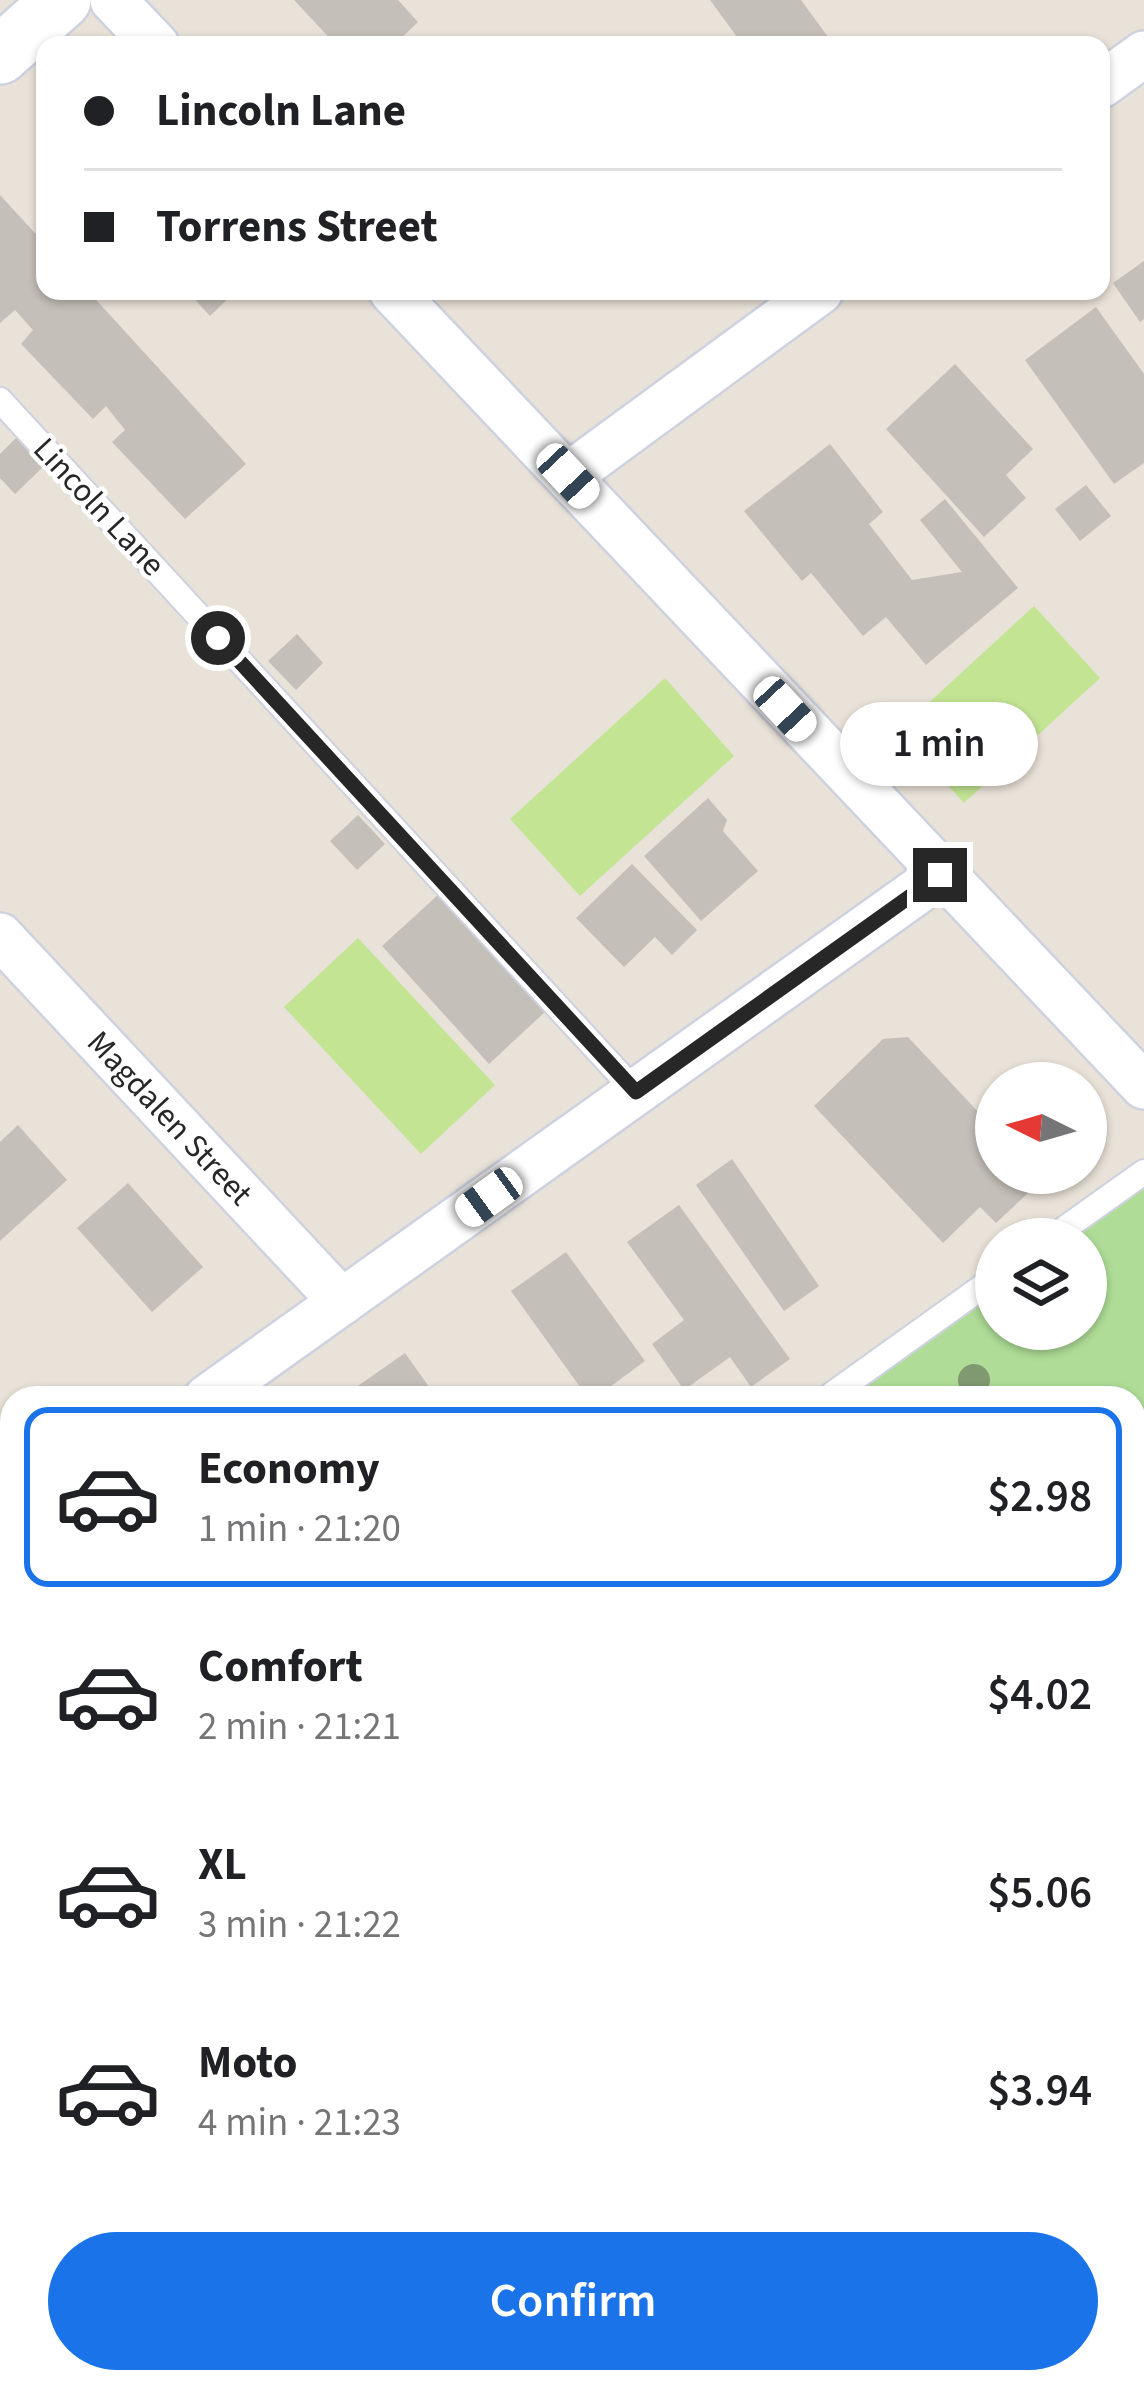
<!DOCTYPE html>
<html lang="en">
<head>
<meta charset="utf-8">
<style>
	:root { --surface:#fff; --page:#f6f6f6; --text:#202124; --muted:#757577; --line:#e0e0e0; --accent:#1a73e8 }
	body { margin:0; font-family:"Source Sans 3",sans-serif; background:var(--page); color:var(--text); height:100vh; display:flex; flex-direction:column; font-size:45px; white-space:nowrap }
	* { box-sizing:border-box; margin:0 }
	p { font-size:39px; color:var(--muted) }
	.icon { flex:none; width:66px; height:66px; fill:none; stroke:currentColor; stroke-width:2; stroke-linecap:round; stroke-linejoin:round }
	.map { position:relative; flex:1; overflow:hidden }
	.drawer { position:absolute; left:0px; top:1386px; width:1146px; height:1008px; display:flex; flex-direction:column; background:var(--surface); border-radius:36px 36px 0 0; box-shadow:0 3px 9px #0004 }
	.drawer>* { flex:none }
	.guide { position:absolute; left:36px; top:36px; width:1074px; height:264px; border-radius:24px; box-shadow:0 3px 9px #0004; display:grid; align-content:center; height:264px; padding:0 48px; background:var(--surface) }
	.needle { width:78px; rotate:275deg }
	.tools { position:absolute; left:975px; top:1062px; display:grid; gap:24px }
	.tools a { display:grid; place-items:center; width:132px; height:132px; border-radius:50%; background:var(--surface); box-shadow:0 3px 9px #0004; font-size:60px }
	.end { position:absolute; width:54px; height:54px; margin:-27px; border:15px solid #272727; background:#fff; box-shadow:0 0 0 6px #fff }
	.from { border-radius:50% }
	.bubble { position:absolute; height:84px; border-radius:42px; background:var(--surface); box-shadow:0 3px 9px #0004; font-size:39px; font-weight:600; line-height:84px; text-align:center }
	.car { position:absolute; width:36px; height:72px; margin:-36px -18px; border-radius:15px; box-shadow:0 0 9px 3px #0007; background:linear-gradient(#fff 24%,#345 0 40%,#fff 0 76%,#345 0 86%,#fff 0) }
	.guide b { display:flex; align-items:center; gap:42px; height:114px; font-size:45px }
	.guide b+b { border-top:3px solid var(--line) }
	.guide i { width:30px; height:30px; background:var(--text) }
	ul { padding:21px 0 0; list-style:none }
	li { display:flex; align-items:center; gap:36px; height:180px; margin:0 24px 18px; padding:0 24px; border:6px solid transparent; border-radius:24px }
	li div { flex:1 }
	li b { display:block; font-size:45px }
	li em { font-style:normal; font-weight:600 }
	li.selected { border-color:var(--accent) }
	li>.icon { width:108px; height:108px; stroke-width:1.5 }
	.primary-button { display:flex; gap:24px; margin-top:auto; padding:24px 48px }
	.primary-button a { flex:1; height:138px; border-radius:72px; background:var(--accent); color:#fff; font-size:48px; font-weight:600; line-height:138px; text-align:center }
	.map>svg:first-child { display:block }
	.green { fill:#afdd97 }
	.pitch { fill:#c2e493 }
	.building { fill:#c4bfb8 }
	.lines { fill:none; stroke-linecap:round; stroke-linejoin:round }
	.service-casing { stroke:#ced1df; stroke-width:28 }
	.minor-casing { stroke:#ced1df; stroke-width:50 }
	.tertiary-casing { stroke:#ced1df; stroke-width:62 }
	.service { stroke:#fff; stroke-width:24 }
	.minor { stroke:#fff; stroke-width:45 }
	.tertiary { stroke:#fff; stroke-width:57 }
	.tree { fill:#809971 }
	.route { stroke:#272727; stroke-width:15 }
	.labels { text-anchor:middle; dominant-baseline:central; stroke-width:9; stroke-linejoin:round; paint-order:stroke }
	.street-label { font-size:33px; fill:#272727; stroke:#fff }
</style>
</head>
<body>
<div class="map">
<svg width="1144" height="2394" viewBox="0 0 1144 2394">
	<rect width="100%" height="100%" fill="#e9e2d8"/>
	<path class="green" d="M1144,1172V2394H0V1987L12,1979V2382H1134V1398H827L996,1277V1329H1086V1239H1050Z"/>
	<path class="pitch" d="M1034,606L1100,678L964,803L898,731Z
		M665,678L734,756L580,896L510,819Z
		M358,938L495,1085L421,1154L284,1007Z
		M1144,1458V2140L1134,2138V1461Z
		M12,2098V2382H419L402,2394H0V2106Z
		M1144,2205V2394H991L996,2382H1134V2209Z
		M502,2382H689L692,2394L501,2392Z
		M811,2382H962L965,2394H814Z"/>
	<path class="building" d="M294,0H398L418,22L394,45H336Z
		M710,0H801L834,45H743Z
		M0,195L45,244V291H88L246,464L185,519L112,442L125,430L106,406L93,419L21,344L33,330L15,310L0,323Z
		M1144,261V319L1140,322L1113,283Z
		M187,291H236L210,316Z
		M1096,307L1144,374V463L1114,484L1025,360Z
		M955,364L1033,449L1006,475L1026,498L984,537L886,429Z
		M16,438L43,467L15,494L0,478V454Z
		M830,444L883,512L869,524L912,580L962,572L920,520L945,499L1018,588L926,665L886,617L863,636L811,573L802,581L744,511Z
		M1086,485L1111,516L1080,541L1055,509Z
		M297,634L323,663L296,690L268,661Z
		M708,798L727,820L723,831L758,871L701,921L644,856Z
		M358,815L385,844L357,870L330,841Z
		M632,864L697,930L672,955L655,937L624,967L576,918Z
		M439,894L546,1011L489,1064L382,946Z
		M908,1037L996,1131V1173H1035L1042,1180L996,1223L980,1207L943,1243L814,1106L883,1039Z
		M18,1125L67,1180L0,1241V1142Z
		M732,1159L819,1286L784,1311L696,1185Z
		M128,1183L203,1267L152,1312L77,1228Z
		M679,1205L790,1359L751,1387L730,1357L684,1390L652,1344L684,1320L627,1242Z
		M566,1252L645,1361L595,1398H588L511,1291Z
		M405,1353L437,1398H363L355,1388Z
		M12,1656V1720L0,1704V1664Z
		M0,1721L12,1738V1789L0,1798Z"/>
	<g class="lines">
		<g class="service-casing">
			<path id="service" d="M0,400L636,1092
				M1050,1239L1144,1172
				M827,1398L996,1277
				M0,1489L12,1503
				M0,1987L12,1979"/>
		</g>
		<g class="minor-casing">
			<g id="minor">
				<path d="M113,0L156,45"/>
				<path d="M1101,85L1144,54"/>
				<path d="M392,291L1144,1086"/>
				<path d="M568,476L820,291"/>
				<path id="s1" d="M0,936L342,1302"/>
				<path d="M207,1398L940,875"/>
				<path d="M0,1546L12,1537"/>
			</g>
		</g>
		<g class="tertiary-casing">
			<path id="tertiary" d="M0,55L62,0"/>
		</g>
		<use href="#service" class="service"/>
		<use href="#minor" class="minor"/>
		<use href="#tertiary" class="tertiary"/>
	</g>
	<circle class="tree" cx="974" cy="1380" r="16"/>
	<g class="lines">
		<path class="route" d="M218,638L636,1092L940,875"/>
	</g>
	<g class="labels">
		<g class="street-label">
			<text transform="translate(99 507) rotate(47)">Lincoln Lane</text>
			<text stroke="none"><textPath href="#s1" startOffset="249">Magdalen Street</textPath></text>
		</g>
	</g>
</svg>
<div class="tools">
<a><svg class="needle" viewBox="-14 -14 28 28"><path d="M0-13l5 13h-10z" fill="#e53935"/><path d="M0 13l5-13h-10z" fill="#757577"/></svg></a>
<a><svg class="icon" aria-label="layers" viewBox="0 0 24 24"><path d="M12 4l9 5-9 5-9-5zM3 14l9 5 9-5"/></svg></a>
</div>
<i class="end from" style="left:218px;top:638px"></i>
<i class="end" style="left:940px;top:875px"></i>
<div class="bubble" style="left:840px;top:702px;width:198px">1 min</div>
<i class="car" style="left:568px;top:476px;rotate:137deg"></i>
<i class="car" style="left:785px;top:709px;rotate:137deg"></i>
<i class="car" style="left:489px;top:1197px;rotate:234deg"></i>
<div class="guide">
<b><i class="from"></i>Lincoln Lane</b>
<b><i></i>Torrens Street</b>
</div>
<section class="drawer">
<ul>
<li class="selected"><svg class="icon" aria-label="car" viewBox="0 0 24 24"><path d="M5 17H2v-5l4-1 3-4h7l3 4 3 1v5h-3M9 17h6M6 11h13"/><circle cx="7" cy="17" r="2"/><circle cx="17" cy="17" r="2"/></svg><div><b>Economy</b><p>1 min · 21:20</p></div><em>$2.98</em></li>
<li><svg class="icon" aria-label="car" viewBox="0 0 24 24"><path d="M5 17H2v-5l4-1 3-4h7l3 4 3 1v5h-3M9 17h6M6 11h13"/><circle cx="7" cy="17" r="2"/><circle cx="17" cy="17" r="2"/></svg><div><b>Comfort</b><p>2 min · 21:21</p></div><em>$4.02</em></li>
<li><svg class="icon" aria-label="car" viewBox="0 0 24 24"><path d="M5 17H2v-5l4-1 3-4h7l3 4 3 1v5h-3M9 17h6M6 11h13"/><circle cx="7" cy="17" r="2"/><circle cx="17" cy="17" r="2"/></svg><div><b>XL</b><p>3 min · 21:22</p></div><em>$5.06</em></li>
<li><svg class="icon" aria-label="car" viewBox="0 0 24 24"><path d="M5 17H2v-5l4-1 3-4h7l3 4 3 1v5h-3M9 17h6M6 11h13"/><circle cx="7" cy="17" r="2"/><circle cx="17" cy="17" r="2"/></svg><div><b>Moto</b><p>4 min · 21:23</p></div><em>$3.94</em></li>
</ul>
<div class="primary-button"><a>Confirm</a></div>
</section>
</div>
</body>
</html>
